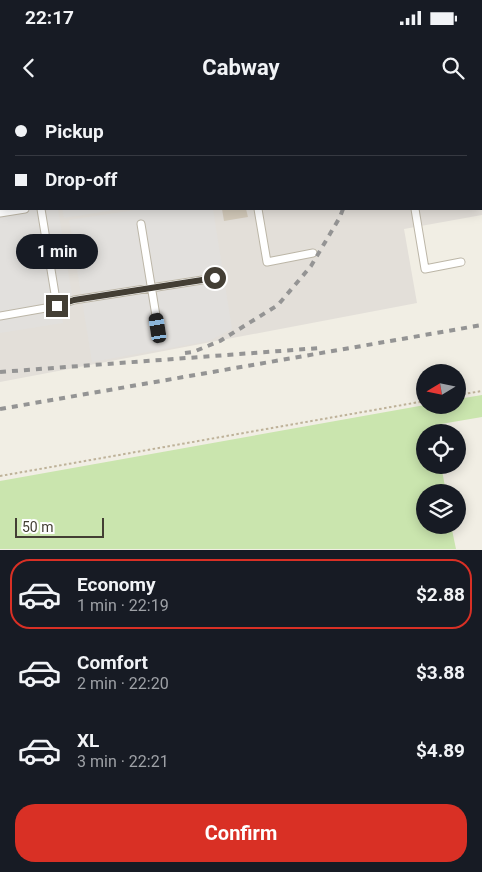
<!DOCTYPE html>
<html lang="en">
<head>
<meta charset="utf-8">
<style>
	:root { --surface:#171b24; --page:#20242c; --text:#f1f3f6; --muted:#9ea1a6; --line:#363941; --accent:#d93025 }
	body { margin:0; font-family:Roboto,sans-serif; background:var(--page); color:var(--text); height:100vh; display:flex; flex-direction:column; font-size:19px; white-space:nowrap }
	* { box-sizing:border-box; margin:0 }
	p { font-size:16px; color:var(--muted) }
	.icon { flex:none; width:28px; height:28px; fill:none; stroke:currentColor; stroke-width:2; stroke-linecap:round; stroke-linejoin:round }
	.map { position:relative; height:450px; overflow:hidden }
	.sheet { display:flex; flex-direction:column; background:var(--surface); flex:1 }
	.sheet>* { flex:none }
	.hud { position:absolute; left:0px; top:0px; width:482px; height:110px; box-shadow:0 2px 12px #0003; display:grid; align-content:center; height:110px; padding:0 15px; background:var(--surface) }
	.needle { width:32px; rotate:260deg }
	.controls { position:absolute; left:416px; top:264px; display:grid; gap:10px }
	.controls a { display:grid; place-items:center; width:50px; height:50px; border-radius:50%; background:var(--surface); box-shadow:0 2px 12px #0003; font-size:25px }
	.scale { position:absolute; left:15px; bottom:12px; width:89px; box-sizing:border-box; padding-left:5px; border:2px solid #433e34; border-top:0; font-size:14px; line-height:18px; white-space:nowrap; color:#433e34; -webkit-text-stroke:4px #fff; paint-order:stroke }
	.end { position:absolute; width:22px; height:22px; margin:-11px; border:6px solid #433e34; background:#fff; box-shadow:0 0 0 2px #fff }
	.from { border-radius:50% }
	.bubble { position:absolute; height:35px; border-radius:18px; background:var(--surface); box-shadow:0 2px 12px #0003; font-size:16px; font-weight:700; line-height:35px; text-align:center }
	.car { position:absolute; width:15px; height:30px; margin:-15px -8px; border-radius:6px; box-shadow:0 0 4px 1px #0007; background:linear-gradient(#222 24%,#8ab4d8 0 40%,#222 0 76%,#8ab4d8 0 86%,#222 0) }
	.hud b { display:flex; align-items:center; gap:18px; height:48px; font-size:19px }
	.hud b+b { border-top:1px solid var(--line) }
	.hud i { width:12px; height:12px; background:var(--text) }
	ul { padding:9px 0 0; list-style:none }
	li { display:flex; align-items:center; gap:15px; height:70px; margin:0 10px 8px; padding:0 5px; border:2px solid transparent; border-radius:20px }
	li div { flex:1 }
	li b { display:block; font-size:19px }
	li em { font-style:normal; font-weight:700 }
	li.active { border-color:var(--accent) }
	li>.icon { width:45px; height:45px; stroke-width:1.5 }
	.button { display:flex; gap:10px; margin-top:auto; padding:10px 15px }
	.button a { flex:1; height:58px; border-radius:20px; background:var(--accent); color:#fff; font-size:20px; font-weight:700; line-height:58px; text-align:center }
	.status { display:flex; justify-content:space-between; align-items:center; height:35px; padding:0 25px; background:var(--surface); direction:ltr }
	.status svg { height:14px; fill:currentColor }
	header { display:flex; justify-content:space-between; align-items:center; height:65px; padding:0 15px; background:var(--surface); font-size:22px; font-weight:700 }
	.map>svg:first-child { display:block }
	.industrial { fill:#e3dfd9 }
	.green { fill:#cae5ae }
	.parking { fill:#e2e0dd }
	.building { fill:#d3caba }
	.lines { fill:none; stroke-linecap:round; stroke-linejoin:round }
	.service-casing { stroke:#bcb6a7; stroke-width:9 }
	.path { stroke:#beb299; stroke-width:2; stroke-dasharray:2.5 2.5; stroke-linecap:butt }
	.service { stroke:#fff; stroke-width:7 }
	.rail { stroke:#949494; stroke-width:4; stroke-dasharray:6 6; stroke-linecap:butt }
	.route { stroke:#433e34; stroke-width:6 }
</style>
</head>
<body>
<div class="status"><b>22:17</b><svg viewBox="0 0 49 12"><path d="M0 12V9h3v3zM5 12V6h3v6zM10 12V3h3v9zM15 12V0h3v12zM26 1h20v11H26zM47 4h2v5h-2z"/></svg></div>
<header><svg class="icon" aria-label="back" viewBox="0 0 24 24"><path d="M15 5l-7 7 7 7"/></svg>Cabway<svg class="icon" aria-label="search" viewBox="0 0 24 24"><circle cx="10" cy="10" r="6"/><path d="M15 15l6 6"/></svg></header>
<div class="map">
<svg width="482" height="450" viewBox="0 0 482 450">
	<rect width="100%" height="100%" fill="#f1eee4"/>
	<path class="industrial" d="M0,0L382,1H1V109H481L482,7V115L404,129L417,203L0,282Z"/>
	<path class="green" d="M482,295V317L435,325L436,332H425V365H441L446,392H425V425H451L456,449H0V381L425,305H458V299Z"/>
	<path class="parking" d="M0,0H40V1H1V109H58L74,207L61,209L63,223L0,233Z
		M62,109H120L64,118Z
		M141,109H213L232,229L209,241L92,262L69,120Z"/>
	<path class="building" d="M222,109H246L248,117L224,121Z"/>
	<g class="lines">
		<g class="service-casing">
			<path id="service" d="M23,0V1
				M122,0V1
				M238,0V1
				M347,0L348,1
				M395,0L396,1
				M481,20H482
				M481,96H482
				M258,109L267,162L313,153
				M415,109L425,169L461,162
				M0,113L25,109
				M141,124L158,228
				M57,206L74,200L215,178
				M0,216L57,206L41,109"/>
		</g>
		<path class="path" d="M458,295L482,291
			M0,376L425,301"/>
		<use href="#service" class="service"/>
		<path class="rail" d="M367,0V1
			M185,253L193,252L220,241L278,205L311,166L340,117L343,109
			M0,272L320,248
			M0,309L482,225"/>
	</g>
	<g class="lines">
		<path class="route" d="M57,206L74,200L215,178"/>
	</g>
</svg>
<div class="controls">
<a><svg class="needle" viewBox="-14 -14 28 28"><path d="M0-13l5 13h-10z" fill="#e53935"/><path d="M0 13l5-13h-10z" fill="#9ea1a6"/></svg></a>
<a><svg class="icon" aria-label="locate" viewBox="0 0 24 24"><circle cx="12" cy="12" r="6"/><path d="M12 2v4M12 18v4M2 12h4M18 12h4"/></svg></a>
<a><svg class="icon" aria-label="layers" viewBox="0 0 24 24"><path d="M12 4l9 5-9 5-9-5zM3 14l9 5 9-5"/></svg></a>
</div>
<div class="scale">50 m</div>
<i class="end from" style="left:215px;top:178px"></i>
<i class="end" style="left:57px;top:206px"></i>
<div class="bubble" style="left:16px;top:134px;width:82px">1 min</div>
<i class="car" style="left:158px;top:228px;rotate:351deg"></i>
<div class="hud">
<b><i class="from"></i>Pickup</b>
<b><i></i>Drop-off</b>
</div>
</div>
<section class="sheet">
<ul>
<li class="active"><svg class="icon" aria-label="car" viewBox="0 0 24 24"><path d="M5 17H2v-5l4-1 3-4h7l3 4 3 1v5h-3M9 17h6M6 11h13"/><circle cx="7" cy="17" r="2"/><circle cx="17" cy="17" r="2"/></svg><div><b>Economy</b><p>1 min · 22:19</p></div><em>$2.88</em></li>
<li><svg class="icon" aria-label="car" viewBox="0 0 24 24"><path d="M5 17H2v-5l4-1 3-4h7l3 4 3 1v5h-3M9 17h6M6 11h13"/><circle cx="7" cy="17" r="2"/><circle cx="17" cy="17" r="2"/></svg><div><b>Comfort</b><p>2 min · 22:20</p></div><em>$3.88</em></li>
<li><svg class="icon" aria-label="car" viewBox="0 0 24 24"><path d="M5 17H2v-5l4-1 3-4h7l3 4 3 1v5h-3M9 17h6M6 11h13"/><circle cx="7" cy="17" r="2"/><circle cx="17" cy="17" r="2"/></svg><div><b>XL</b><p>3 min · 22:21</p></div><em>$4.89</em></li>
</ul>
<div class="button"><a>Confirm</a></div>
</section>
</body>
</html>
